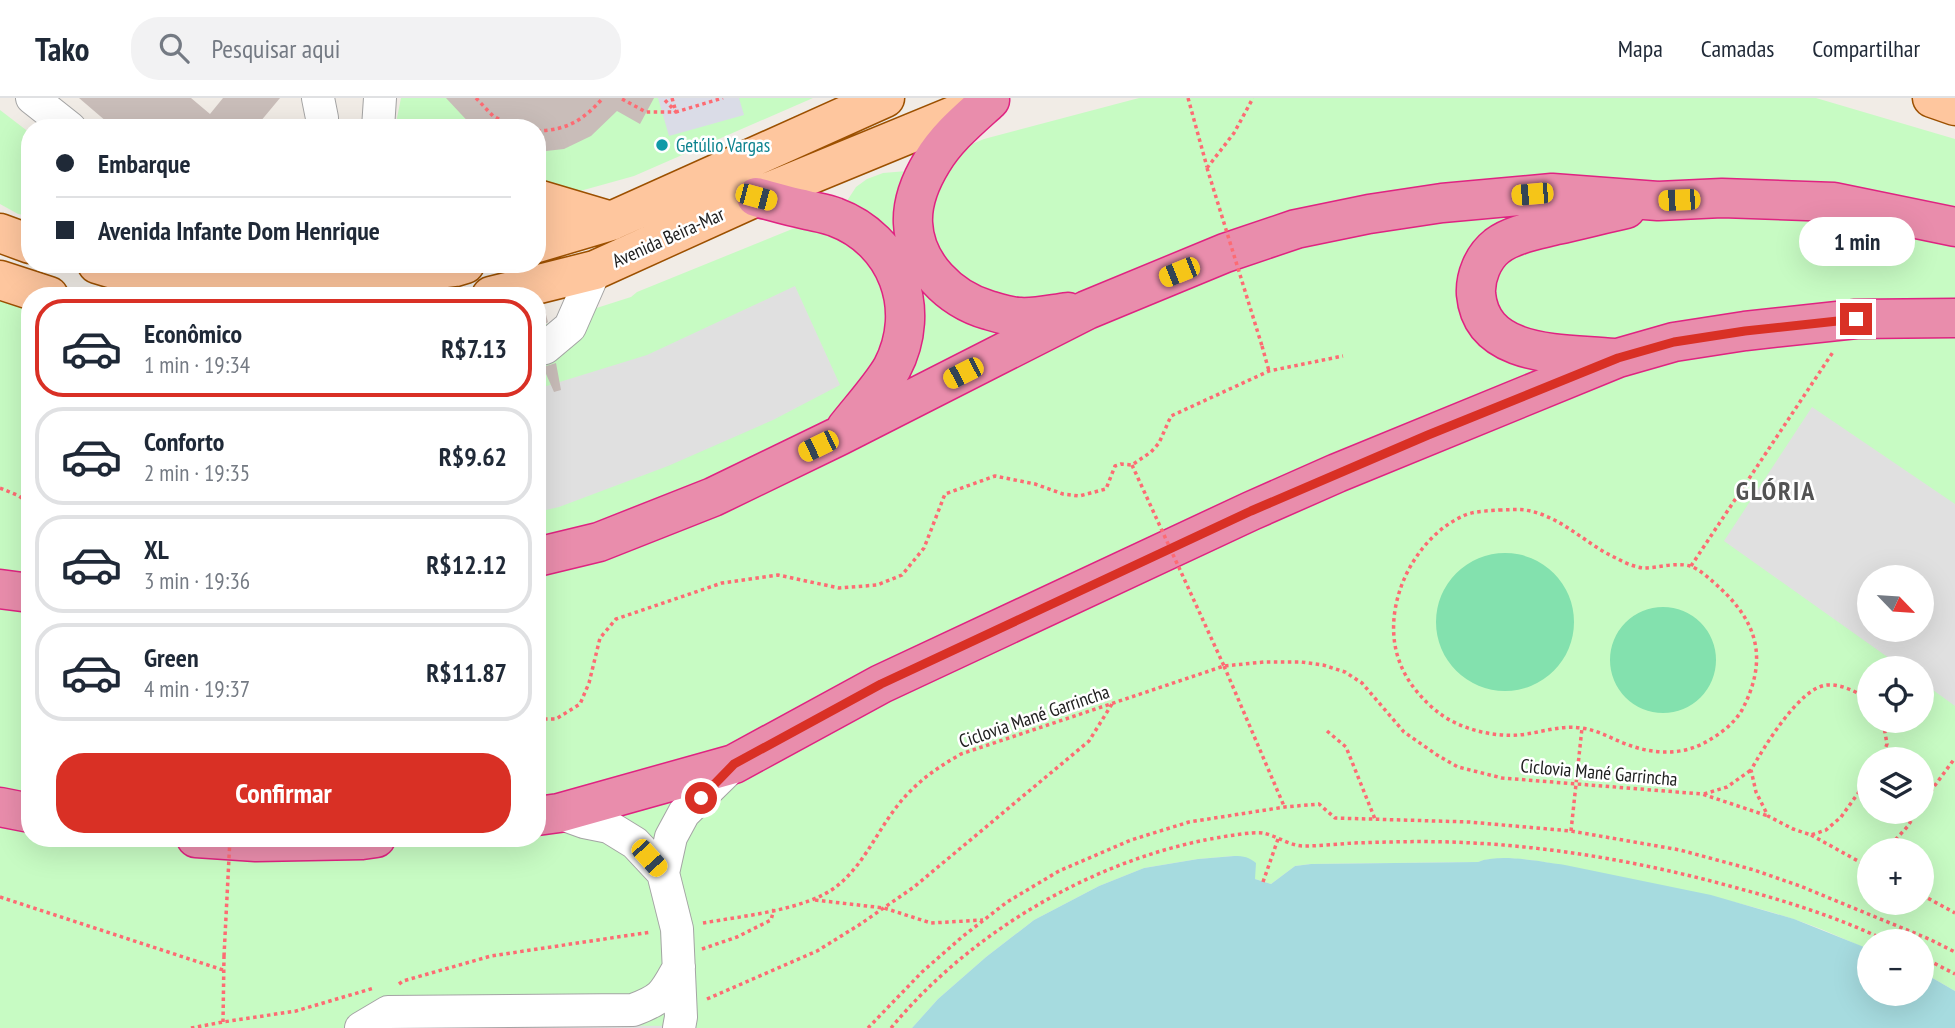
<!DOCTYPE html>
<html lang="pt">
<head>
<meta charset="utf-8">
<style>
	:root { --surface:#fff; --page:#f2f2f3; --text:#1f2937; --muted:#747a83; --line:#e0e1e3; --accent:#d93025 }
	body { margin:0; font-family:"PT Sans Narrow",sans-serif; background:var(--page); color:var(--text); height:100vh; display:flex; flex-direction:column; font-size:26px; white-space:nowrap }
	* { box-sizing:border-box; margin:0 }
	p { font-size:23px; color:var(--muted) }
	.icon { flex:none; width:38px; height:38px; fill:none; stroke:currentColor; stroke-width:2; stroke-linecap:round; stroke-linejoin:round }
	.map { position:relative; flex:1; overflow:hidden }
	.details { position:absolute; left:21px; top:189px; width:525px; height:560px; display:flex; flex-direction:column; background:var(--surface); border-radius:28px; box-shadow:0 7px 28px #0002 }
	.details>* { flex:none }
	.hud { position:absolute; left:21px; top:21px; width:525px; height:154px; border-radius:28px; box-shadow:0 7px 28px #0002; display:grid; align-content:center; height:154px; padding:0 35px; background:var(--surface) }
	.needle { width:46px; rotate:115deg }
	.controls { position:absolute; left:1857px; top:467px; display:grid; gap:14px }
	.controls a { display:grid; place-items:center; width:77px; height:77px; border-radius:50%; background:var(--surface); box-shadow:0 7px 28px #0002; font-size:35px }
	.end { position:absolute; width:32px; height:32px; margin:-16px; border:9px solid #d93025; background:#fff; box-shadow:0 0 0 4px #fff }
	.from { border-radius:50% }
	.bubble { position:absolute; height:49px; border-radius:24px; background:var(--surface); box-shadow:0 7px 28px #0002; font-size:23px; font-weight:700; line-height:49px; text-align:center }
	.car { position:absolute; width:21px; height:42px; margin:-21px -10px; border-radius:9px; box-shadow:0 0 5px 2px #0007; background:linear-gradient(#f5c518 24%,#345 0 40%,#f5c518 0 76%,#345 0 86%,#f5c518 0) }
	.hud b { display:flex; align-items:center; gap:24px; height:66px; font-size:26px }
	.hud b+b { border-top:2px solid var(--line) }
	.hud i { width:18px; height:18px; background:var(--text) }
	ul { padding:12px 0 0; list-style:none }
	li { display:flex; align-items:center; gap:21px; height:98px; margin:0 14px 10px; padding:0 21px; border:4px solid var(--line); border-radius:28px }
	li div { flex:1 }
	li b { display:block; font-size:26px }
	li em { font-style:normal; font-weight:700 }
	li.active { border-color:var(--accent) }
	li>.icon { width:63px; height:63px; stroke-width:1.5 }
	.button { display:flex; gap:14px; margin-top:auto; padding:14px 35px }
	.button a { flex:1; height:80px; border-radius:28px; background:var(--accent); color:#fff; font-size:28px; font-weight:700; line-height:80px; text-align:center }
	header { display:flex; align-items:center; gap:42px; box-sizing:border-box; height:98px; padding:0 35px; background:var(--surface); border-bottom:2px solid var(--line) }
	header strong { font-size:33px }
	nav { display:flex; gap:38px; margin-inline-start:auto; font-size:24px }
	.search { width:490px; height:63px; background:var(--page); display:flex; align-items:center; gap:18px; box-sizing:border-box; padding:0 24px; border-radius:28px; color:var(--muted); font-size:26px }
	.map>svg:first-child { display:block }
	.park { fill:#c7fbc3; fill-rule:evenodd }
	.pitch { fill:#83e1ae }
	.parking { fill:#e0e0e0; fill-rule:evenodd }
	.plaza { fill:#dadce7 }
	.water { fill:#a6dbdf }
	.building { fill:#c9bdb9 }
	.lines { fill:none; stroke-linecap:round; stroke-linejoin:round }
	.minor-casing { stroke:#a4a4a4; stroke-width:34 }
	.major-casing { stroke:#9c5000; stroke-width:41 }
	.highway-casing { stroke:#df2381; stroke-width:41 }
	.path { stroke:#fd6b73; stroke-width:3.5; stroke-dasharray:3.5 3.5; stroke-linecap:butt }
	.minor { stroke:#fff; stroke-width:32 }
	.major { stroke:#fec69e; stroke-width:38 }
	.highway { stroke:#e98dac; stroke-width:38 }
	.path-bridge { stroke:#fd6b73; stroke-width:3.5; stroke-dasharray:3.5 3.5; stroke-linecap:butt }
	.route { stroke:#d93025; stroke-width:9 }
	.culture-dot { fill:#0f9aa8; stroke:#fff; stroke-width:2.5 }
	.labels { text-anchor:middle; dominant-baseline:central; stroke-width:5; stroke-linejoin:round; paint-order:stroke }
	.culture-label { font-size:19px; fill:#0d838f; stroke:#fff; text-anchor:start }
	.street-label { font-size:19px; fill:#202020; stroke:#fff }
	.district-label { font-size:26px; font-weight:bold; letter-spacing:2px; fill:#535353; stroke:#fff }
</style>
</head>
<body>
<header>
<strong>Tako</strong>
<div class="search"><svg class="icon" aria-label="search" viewBox="0 0 24 24"><circle cx="10" cy="10" r="6"/><path d="M15 15l6 6"/></svg>Pesquisar aqui</div>
<nav><a>Mapa</a><a>Camadas</a><a>Compartilhar</a></nav>
</header>
<div class="map">
<svg width="1955" height="930" viewBox="0 0 1955 930">
	<rect width="100%" height="100%" fill="#f1ece6"/>
	<path class="park" d="M401,0H813L634,78L537,105V30H395Z
		M1139,0H1816L1955,41V893L1922,874V844H1869L1868,851C1843,841 1819,829 1793,821C1732,801 1668,789 1605,776C1575,770 1505,753 1478,764L1311,766L1295,768L1271,786L1255,781L1234,758L1198,761L1144,770L1099,788L1034,822L986,859L938,901L912,930H0V198L30,206V740H537V229L631,199L637,194L817,121L843,109L856,89L867,81L883,75L907,73L984,41ZM1869,480H1922V532H1869ZM1869,570H1922V623H1869ZM1869,662H1922V714H1869ZM1869,752H1922V805H1869Z
		M0,12L30,35V118L18,116L0,106Z"/>
	<path class="pitch" d="M1436 524a69 69 0 1 1 138 0a69 69 0 1 1-138 0Z
		M1610 562a53 53 0 1 1 106 0a53 53 0 1 1-106 0Z"/>
	<path class="parking" d="M795,188L840,287L773,322L668,368L559,409L537,414V291L647,257Z
		M1812,309L1955,406V608L1922,584V570H1903L1724,443ZM1869,480H1922V532H1869Z
		M439,927L688,928V930H437Z"/>
	<path class="plaza" d="M658,0H739L744,17L669,38Z"/>
	<path class="water" d="M1234,758C1244,758 1249,759 1256,765L1255,781L1271,786L1295,768L1311,766L1478,764C1500,755 1541,764 1565,767L1711,797L1794,821L1869,851V896H1922V874L1955,893V930H912L938,901L986,859L1034,822L1099,788L1144,770L1198,761Z"/>
	<path class="building" d="M79,0H191L210,16L223,0H280L255,30H114Z
		M446,0H654L640,26L617,13L591,38L564,51L537,54V30H474Z
		M545,213L548,224L537,233V214Z
		M556,265L561,292L554,294L543,269Z"/>
	<g class="lines">
		<g class="minor-casing">
			<path id="minor" d="M32,0L70,30
				M318,0L322,20V30
				M378,30L380,0
				M537,252L545,250L570,229L595,172
				M559,715L584,724L609,729L635,745L663,775L671,739L684,715L734,666
				M663,775L677,831L681,919L679,930
				M361,930L388,914L633,912C663,901 664,896 679,869"/>
		</g>
		<g class="major-casing">
			<path id="major" d="M1932,0L1955,8
				M537,101L611,123
				M0,135L30,146
				M537,145L611,123L885,0
				M97,166L117,172L164,179L320,186L455,169L465,166
				M0,182L49,198
				M491,198L595,172L756,99L987,4"/>
		</g>
		<g class="highway-casing">
			<path id="highway" d="M990,2C968,22 947,39 932,64C921,82 912,104 913,125C915,167 950,201 988,212C998,215 1010,219 1020,219C1035,220 1052,216 1068,214
				M756,99C772,103 787,108 803,111C814,114 825,115 835,119C897,142 923,211 892,270C881,289 860,312 846,330
				M1613,260C1564,255 1482,261 1476,196C1475,179 1483,159 1497,148C1513,136 1538,132 1557,127C1580,122 1603,116 1626,111
				M537,459L599,444L713,399L839,338L1087,212L1225,155L1296,131L1369,116L1442,105L1552,95L1658,103L1722,100L1834,104L1955,129
				M0,491L30,495
				M0,709L30,715
				M537,718L559,715L734,666L881,586L1251,413L1337,375L1618,260L1674,244L1745,233L1856,221L1955,220
				M196,740L256,744L362,742L376,740"/>
		</g>
		<path class="path" d="M476,0L493,18L517,30
			M672,0L676,14L723,0
			M1188,0L1207,69
			M622,1L646,14H676L663,0
			M537,33C568,32 583,22 603,0
			M1207,70L1234,35L1253,0
			M1262,248L1269,273
			M0,390L17,397L30,405
			M1499,412C1508,412 1517,411 1525,412C1562,418 1586,447 1618,461C1625,465 1635,469 1643,470C1658,470 1675,464 1690,468C1700,471 1712,483 1720,490C1760,527 1767,564 1742,612C1735,624 1723,634 1711,641C1685,658 1654,657 1626,646C1610,640 1598,632 1581,630C1559,627 1540,635 1519,637C1492,639 1460,631 1439,615C1423,603 1407,584 1400,565C1379,512 1412,441 1463,418C1473,413 1488,413 1499,412Z
			M1691,468L1833,254
			M1224,568L1284,708
			M1869,601C1856,594 1842,586 1827,587C1800,589 1764,649 1751,672L1756,694L1768,718L1793,731L1811,737L1826,732L1841,719L1869,680
			M537,621H556L580,606L589,585L600,540L616,521L722,485L778,477L839,490L877,487L902,477L924,450L945,396L995,378L1035,386L1063,396L1079,398L1106,391L1115,368L1121,366L1132,367L1151,354L1159,345L1171,318L1269,273L1343,258
			M1327,633L1346,649L1375,721
			M1881,662L1887,646L1883,623
			M1704,696L1727,689L1751,672
			M1922,705L1955,660
			M1571,733L1582,630
			M1811,737L1869,769
			M1886,752L1908,728L1916,714
			M1263,784L1278,741
			M1922,797L1955,815
			M0,799L223,872
			M815,802L884,810L931,825L983,822
			M703,825C742,818 807,812 837,788C862,768 874,740 892,715C911,688 933,672 961,656L1224,568L1264,564H1301L1323,567L1345,574L1362,585L1404,634L1437,657L1458,669L1502,680L1702,696L1768,718
			M702,851L737,839L771,822L774,811
			M1922,859L1955,876
			M399,886L403,883L491,858L651,834
			M707,901L817,853L859,827L914,789L1089,643L1112,606
			M223,924L224,858
			M191,930L223,924L296,913L374,890
			M868,930L922,874L962,839L1007,804L1059,773L1131,742L1189,724L1285,709L1319,706L1335,720L1469,724L1571,733L1680,752L1754,772L1800,788L1929,841L1955,854
			M891,930C968,837 1086,766 1205,742C1216,740 1253,733 1263,735C1277,738 1290,748 1304,748C1320,748 1337,746 1353,745C1385,744 1417,743 1450,744C1547,747 1643,764 1737,790C1789,804 1840,820 1889,844"/>
		<use href="#minor" class="minor"/>
		<use href="#major" class="major"/>
		<use href="#highway" class="highway"/>
		<path class="path-bridge" d="M1207,70L1262,248
			M1132,367L1224,568
			M224,858L230,740"/>
	</g>
	<g class="lines">
		<path class="route" d="M701,700L734,666L881,586L1251,413L1428,337L1618,260L1674,244L1745,233L1856,221"/>
	</g>
	<circle class="culture-dot" cx="662" cy="47" r="7"/>
	<g class="labels">
		<g class="culture-label">
			<text x="676" y="47">Getúlio Vargas</text>
		</g>
		<g class="street-label">
			<text transform="translate(668 139) rotate(-24)">Avenida Beira-Mar</text>
			<text transform="translate(1034 618) rotate(-19)">Ciclovia Mané Garrincha</text>
			<text transform="translate(1599 674) rotate(5)">Ciclovia Mané Garrincha</text>
		</g>
		<g class="district-label">
			<text x="1776" y="392">GLÓRIA</text>
		</g>
	</g>
</svg>
<div class="controls">
<a><svg class="needle" viewBox="-14 -14 28 28"><path d="M0-13l5 13h-10z" fill="#e53935"/><path d="M0 13l5-13h-10z" fill="#747a83"/></svg></a>
<a><svg class="icon" aria-label="locate" viewBox="0 0 24 24"><circle cx="12" cy="12" r="6"/><path d="M12 2v4M12 18v4M2 12h4M18 12h4"/></svg></a>
<a><svg class="icon" aria-label="layers" viewBox="0 0 24 24"><path d="M12 4l9 5-9 5-9-5zM3 14l9 5 9-5"/></svg></a>
<a>+</a>
<a>−</a>
</div>
<i class="end from" style="left:701px;top:700px"></i>
<i class="end" style="left:1856px;top:221px"></i>
<div class="bubble" style="left:1799px;top:119px;width:116px">1 min</div>
<i class="car" style="left:1532px;top:96px;rotate:265deg"></i>
<i class="car" style="left:756px;top:99px;rotate:105deg"></i>
<i class="car" style="left:1679px;top:102px;rotate:268deg"></i>
<i class="car" style="left:1179px;top:174px;rotate:248deg"></i>
<i class="car" style="left:963px;top:275px;rotate:243deg"></i>
<i class="car" style="left:818px;top:348px;rotate:244deg"></i>
<i class="car" style="left:649px;top:760px;rotate:138deg"></i>
<div class="hud">
<b><i class="from"></i>Embarque</b>
<b><i></i>Avenida Infante Dom Henrique</b>
</div>
<section class="details">
<ul>
<li class="active"><svg class="icon" aria-label="car" viewBox="0 0 24 24"><path d="M5 17H2v-5l4-1 3-4h7l3 4 3 1v5h-3M9 17h6M6 11h13"/><circle cx="7" cy="17" r="2"/><circle cx="17" cy="17" r="2"/></svg><div><b>Econômico</b><p>1 min · 19:34</p></div><em>R$7.13</em></li>
<li><svg class="icon" aria-label="car" viewBox="0 0 24 24"><path d="M5 17H2v-5l4-1 3-4h7l3 4 3 1v5h-3M9 17h6M6 11h13"/><circle cx="7" cy="17" r="2"/><circle cx="17" cy="17" r="2"/></svg><div><b>Conforto</b><p>2 min · 19:35</p></div><em>R$9.62</em></li>
<li><svg class="icon" aria-label="car" viewBox="0 0 24 24"><path d="M5 17H2v-5l4-1 3-4h7l3 4 3 1v5h-3M9 17h6M6 11h13"/><circle cx="7" cy="17" r="2"/><circle cx="17" cy="17" r="2"/></svg><div><b>XL</b><p>3 min · 19:36</p></div><em>R$12.12</em></li>
<li><svg class="icon" aria-label="car" viewBox="0 0 24 24"><path d="M5 17H2v-5l4-1 3-4h7l3 4 3 1v5h-3M9 17h6M6 11h13"/><circle cx="7" cy="17" r="2"/><circle cx="17" cy="17" r="2"/></svg><div><b>Green</b><p>4 min · 19:37</p></div><em>R$11.87</em></li>
</ul>
<div class="button"><a>Confirmar</a></div>
</section>
</div>
</body>
</html>
